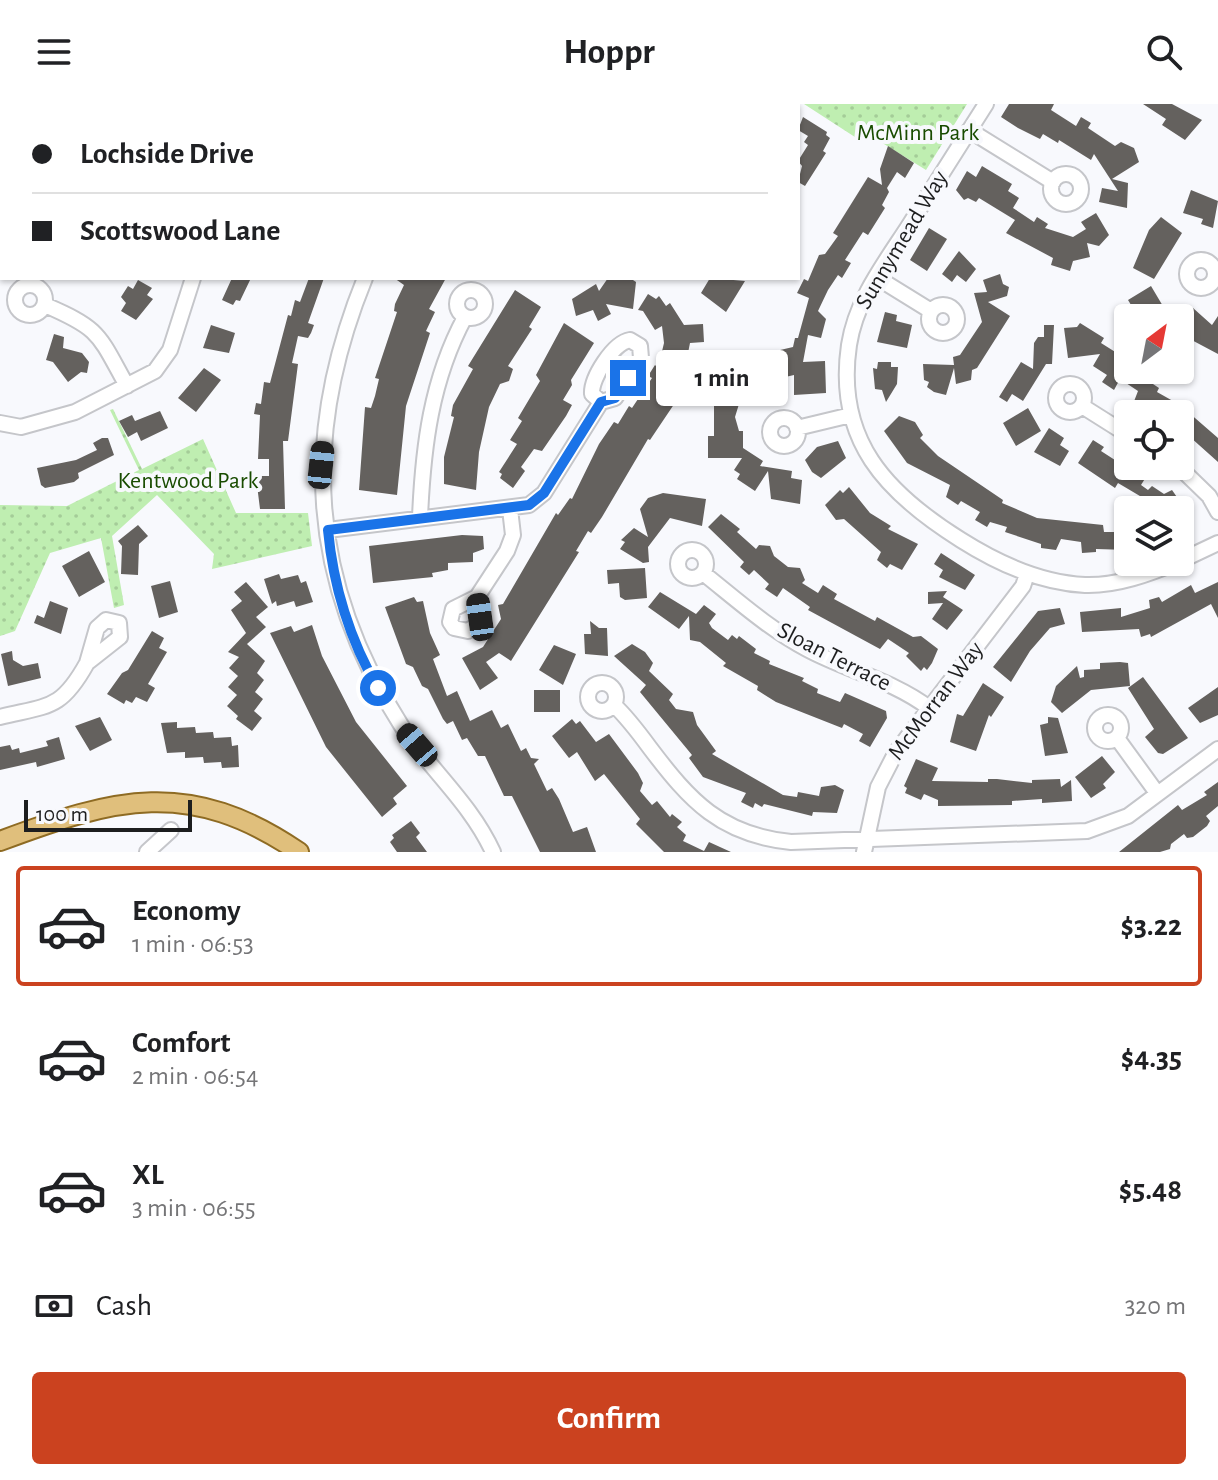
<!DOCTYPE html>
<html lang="en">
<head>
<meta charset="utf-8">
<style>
	:root { --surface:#fff; --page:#f6f6f6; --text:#202124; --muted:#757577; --line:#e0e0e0; --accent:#cb421f }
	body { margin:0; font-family:"Alegreya Sans",sans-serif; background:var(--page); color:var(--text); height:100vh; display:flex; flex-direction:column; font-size:30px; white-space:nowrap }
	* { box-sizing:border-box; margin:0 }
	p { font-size:26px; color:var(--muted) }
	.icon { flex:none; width:44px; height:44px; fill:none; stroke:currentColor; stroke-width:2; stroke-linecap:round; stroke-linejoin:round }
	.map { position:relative; height:748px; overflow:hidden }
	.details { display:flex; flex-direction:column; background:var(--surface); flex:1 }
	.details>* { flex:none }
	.guide { position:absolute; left:0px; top:0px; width:800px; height:176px; box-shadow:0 2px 6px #0004; display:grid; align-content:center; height:176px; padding:0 32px; background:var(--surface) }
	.needle { width:52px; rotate:32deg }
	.controls { position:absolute; left:1114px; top:200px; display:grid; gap:16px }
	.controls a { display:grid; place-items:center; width:80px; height:80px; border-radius:8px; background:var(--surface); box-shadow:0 2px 6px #0004; font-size:40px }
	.scale { position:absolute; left:24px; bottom:20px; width:168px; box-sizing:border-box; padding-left:8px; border:4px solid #1d1e1f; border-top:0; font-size:22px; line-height:28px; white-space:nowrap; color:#1d1e1f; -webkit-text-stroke:6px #f8f9fd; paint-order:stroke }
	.end { position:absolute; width:36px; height:36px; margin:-18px; border:10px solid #1a73e8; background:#fff; box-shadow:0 0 0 4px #fff }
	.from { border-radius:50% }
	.bubble { position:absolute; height:56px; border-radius:8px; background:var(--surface); box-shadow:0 2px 6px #0004; font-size:26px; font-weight:600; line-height:56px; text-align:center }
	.car { position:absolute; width:24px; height:48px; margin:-24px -12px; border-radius:10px; box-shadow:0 0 6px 2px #0007; background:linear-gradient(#222 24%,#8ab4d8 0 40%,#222 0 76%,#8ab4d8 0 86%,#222 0) }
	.guide b { display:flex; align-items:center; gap:28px; height:76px; font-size:30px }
	.guide b+b { border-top:2px solid var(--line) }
	.guide i { width:20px; height:20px; background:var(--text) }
	ul { padding:14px 0 0; list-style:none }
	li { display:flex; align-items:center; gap:24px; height:120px; margin:0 16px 12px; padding:0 16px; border:4px solid transparent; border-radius:8px }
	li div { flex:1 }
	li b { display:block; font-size:30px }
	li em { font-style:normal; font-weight:600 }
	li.on { border-color:var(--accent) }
	li>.icon { width:72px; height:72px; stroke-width:1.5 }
	.pay { display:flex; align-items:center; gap:20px; height:88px; padding:0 32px; font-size:30px }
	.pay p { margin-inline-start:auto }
	.primary-button { display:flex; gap:16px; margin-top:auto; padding:16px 32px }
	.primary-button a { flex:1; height:92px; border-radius:8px; background:var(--accent); color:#fff; font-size:32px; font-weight:600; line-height:92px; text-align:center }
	header { display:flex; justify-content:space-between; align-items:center; height:104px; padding:0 32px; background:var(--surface); font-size:36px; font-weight:600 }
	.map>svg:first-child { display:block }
	.park { fill:url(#park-dots) }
	.building { fill:#64615e }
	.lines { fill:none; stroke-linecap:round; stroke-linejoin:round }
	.minor-casing { stroke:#c5c6ca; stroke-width:18 }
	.major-casing { stroke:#8e6b23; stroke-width:22 }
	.minor { stroke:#fff; stroke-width:14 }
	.major { stroke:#e0bf7c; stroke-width:18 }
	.route { stroke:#1a73e8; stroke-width:10 }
	.labels { text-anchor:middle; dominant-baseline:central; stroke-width:8; stroke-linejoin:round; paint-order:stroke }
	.park-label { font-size:24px; fill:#194c00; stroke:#f8f9fd }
	.street-label { font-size:24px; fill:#1d1e1f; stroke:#f8f9fd }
</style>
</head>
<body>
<header><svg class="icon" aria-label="menu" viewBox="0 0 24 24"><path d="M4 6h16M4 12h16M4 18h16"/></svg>Hoppr<svg class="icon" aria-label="search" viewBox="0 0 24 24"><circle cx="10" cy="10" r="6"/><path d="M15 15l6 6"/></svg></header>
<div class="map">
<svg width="1218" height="748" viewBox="0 0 1218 748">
	<defs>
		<pattern id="park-dots" width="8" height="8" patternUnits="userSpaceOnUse" patternTransform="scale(2)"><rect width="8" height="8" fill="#bfeeb1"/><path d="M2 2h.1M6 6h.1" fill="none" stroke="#a4cc98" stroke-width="1.8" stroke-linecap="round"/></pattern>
	</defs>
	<rect width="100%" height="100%" fill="#f8f9fd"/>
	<path class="park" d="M804,0H967L926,66L863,27L858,35Z
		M113,305L142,365L203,335L236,409H308L312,442L212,465L214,450L157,391L112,432L124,501L114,504L101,434L50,449L15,527L0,532V401L67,402L139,366L110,306Z"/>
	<path class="building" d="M1009,0H1054L1051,6L1076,22L1081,13L1091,19L1088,24L1115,42L1121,38L1134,44L1139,58L1112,75L1128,79L1127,104L1099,98L1102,84L1118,87L1094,50L1091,56L1059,36L1058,39L1043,30L1040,35L1018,24L1001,13Z
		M1143,0H1172L1202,16L1185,36L1162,21L1166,15Z
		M803,13L827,28L826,31L830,34L823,47L826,49L805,82L798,78L802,62L798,57L808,41L804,38L808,32L798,26Z
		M888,42L914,59L905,74L897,68L887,84L889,88L882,101L885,104L868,131L863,128L845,156L851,159L842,174L838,171L828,186L818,207L826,215L821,234L808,231L803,258L825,257L826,289L794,291V271L768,277L766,270L749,279L746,290L736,295L728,278L731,261L740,257L742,260L747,258L750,263L765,256L763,250L793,243L795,234H798L809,194L797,189L804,175L808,177L819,151L825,150L838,132L833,129L868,73L882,81L880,65Z
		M982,62L1012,80L1008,87L1019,94L1013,104L1034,118L1037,113L1048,120L1045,124L1073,133L1086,125L1081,118L1096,109L1109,131L1099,142L1087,139L1090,153L1073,157L1070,167L1051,161L1053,154L1006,129L1015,116L979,94L976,98L968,94L964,96L956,86L967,67L976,73Z
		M1191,86L1218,97L1213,124L1201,120L1203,115L1183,109Z
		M1161,113L1182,129L1154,175L1133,164L1149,126Z
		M929,124L947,135L927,167L910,156Z
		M959,147L976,165L966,178L957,171L952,178L942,170Z
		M1000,170L1003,180L1009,183L1007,192L988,198L1010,212L977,264L972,266L971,276L956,280L954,264L946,291L934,288L927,283L929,278L924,276L923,260L954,261L953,253L960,251L982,218L974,189L987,188L983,176Z
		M232,174H251L240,197L236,196L233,201L222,196Z
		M309,174H324L308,219L314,221L311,229L308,234L298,232L292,259L298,260L288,337H283L285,405H260L257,381L258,372H269V355H258L260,311L254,310L256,299L261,300L264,278L270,279L288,211L291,212L295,196L300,198Z
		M394,174H446L429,205L435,208L426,227L430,229L406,302L397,391L359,386L365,303L371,304L375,292L379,275L375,274L397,208L394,207L395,200L404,181Z
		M608,174H630L636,178L633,205L606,200L611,210L598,217L593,206L576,212L572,195L596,180L599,187Z
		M710,174L745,177L726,208L701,189Z
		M138,176L152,184L147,191L153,195L136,216L121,207L126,199L121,193L128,182L133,185Z
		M1151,182L1170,214H1139L1128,196Z
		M515,186L541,203L529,223L532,225L508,262L513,265L509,277L500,280L489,303L479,348L476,386L444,380V353L454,313L451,312L453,301L473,265L468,262Z
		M648,190L656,195L659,192L666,202L670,199L684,221L703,220L704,238L690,239L687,254L695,256L693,272L650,336L648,335L602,413L591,429L588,427L576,447L579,448L511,557L499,549L486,558L498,574L480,586L462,554L483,543L501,515L498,501L503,500L556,409L558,411L570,394L572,395L599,340L614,318L618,320L629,302L632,304L652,274L648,272L655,261L658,264L664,239L662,222L655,226L643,207L638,206Z
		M1193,204L1212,221L1218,212V250L1186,233L1180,240V209L1185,213Z
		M885,208L897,211L896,217L912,221L907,244L877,238Z
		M564,219L594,239L571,276L572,281L563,296L572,301L566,312L542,347L534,345L521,363L525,367L513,384L500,374L502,370L499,368L517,340L510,336L522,317L518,314L540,277L536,271Z
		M1080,219L1104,234L1101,239L1128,256V266L1155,276L1153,280L1159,284L1157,288L1180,301L1218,334V358L1180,324V310H1143L1133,300L1138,287L1120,275L1114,286L1102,278L1107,271L1093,262L1100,250L1068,254L1064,224L1077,223Z
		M211,221L235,229L229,249L203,244Z
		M1044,221H1054L1052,260H1046L1023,297L1012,290L1007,298L999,293L1021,258L1033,265L1034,239L1038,233H1044Z
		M54,230L64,233L63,244L82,249L89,258L87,269L81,268L68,278L53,258L46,256Z
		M878,258H891V263H898L897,280L886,298L882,286L875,285L873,264L877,265Z
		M204,264L221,276L196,308L178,294Z
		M714,300H739L735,313L739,327H743V344L763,357L760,362L792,367L791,374L802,376L800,400L771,395L768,367L755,387L737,375L740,370L734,366L742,354H708V332H714Z
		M1028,304L1041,327L1016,342L1003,319Z
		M160,307L168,324L141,337L137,328L128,333L119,317L132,311L135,317Z
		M899,312L915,318L923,331L920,334L938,352L1003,396L1002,399L1037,414L1103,421L1104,428H1127L1128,446L1096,445V448L1082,449L1081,438L1061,435L1056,446L1041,444V440L1005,428L1007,423L990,418L987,423L975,416L980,408L961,397L958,401L946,393L950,381L907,359L884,327Z
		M1049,324L1064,334L1060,341L1069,347L1060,362L1034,348Z
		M102,334H108L114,351L78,369L79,374L74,378L45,384L41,381L37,364L76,356L97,346L93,339Z
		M1093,336L1104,343L1101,347L1118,358L1121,354L1146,373L1141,381L1148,386L1152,382L1164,390L1172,386L1186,406H1134L1150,398L1118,379L1115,384L1078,359Z
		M838,337L846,354L821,374L812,368L805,356L817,343Z
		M849,383L870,409L891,422L888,425L918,440L902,466L890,460L887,464L877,456L881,448L844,415L836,416L825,401L840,386L843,389Z
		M663,389L706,395L702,422L670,414L648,443L649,458L643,459L620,445L625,438L621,436L634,424L648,433L640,405L648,394Z
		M721,410L740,425L737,428L756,445L759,441L770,442L774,452L788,463L800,464L805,476L802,479L818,489L823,481L837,490L834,495L875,517L877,513L913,533L921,532L938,545L932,559L927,566L924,563L921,567L906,552L909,549L888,535L880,545L808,506L810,503L783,484L777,493L765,485L769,480L754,466L749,471L740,463L744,458L708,423Z
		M138,421L148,432L139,440L138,471L121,470L122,442L118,437Z
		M462,431L483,432L484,445L473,449V458L448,459V466L432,469L433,473L373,479L369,442Z
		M89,447L105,478L79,493L62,462Z
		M941,449L975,471L965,486L939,473L943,466L934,460Z
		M645,464L647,494L625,496L620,493L619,479L608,480L607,466Z
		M279,470L281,475L298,471L301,479L306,477L313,498L296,503L294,497L277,502L276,497L272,500L264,475Z
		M170,477L178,508L159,514L151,482Z
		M246,478L268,503L256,513L266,523L247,540L265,557L257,569L264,576L255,588L263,595L254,607L262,614L252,627L236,615L238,612L227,602L237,591L228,583L238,572L229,564L239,553L228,548L246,529L231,506L242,497L234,488Z
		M1218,478V514L1211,500L1151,533L1150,530L1141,533L1139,525L1082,528L1080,508L1121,504V513L1150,504L1149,496L1159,493L1162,498L1191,481L1195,489Z
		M947,487L943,493L963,506L947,526L932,515L943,499L928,500V488Z
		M660,488L696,510L704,501L716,510L709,519L712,524L728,536L732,531L737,535L739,532L756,545L754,549L770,557L769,560L804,574L802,577L818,585L817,589L840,598L845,589L886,607L887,614L870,643L859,637L863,630L844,620L842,624L776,598L757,586L758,582L723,562L726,559L700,538L690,536L689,512L679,525L648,503Z
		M414,493L417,498L423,497L430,529L440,551L433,555L447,592L457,587L470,617L492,606L501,624L508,620L521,647L526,644L531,654L539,655L534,660L547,687L552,684L559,695L573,728L587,723L596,748H540L512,692H504L485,652H478L467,634L462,636L453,617L447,620L443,615L428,585L422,582L413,563L406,560L385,503Z
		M50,497L68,504L61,530L34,519L37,511L44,514Z
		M1060,504L1065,520L1050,524L1030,547L1011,578L993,563L1038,507Z
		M590,517L599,524H607L608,552L585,550L584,530H591Z
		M312,521L322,552L356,618L407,682L393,694L397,700L382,713L326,643L270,529L291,522L294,528Z
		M152,527L164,534L159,544L167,548L148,580L155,584L147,598L136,593L132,599L126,596L124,600L107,590L122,569L128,566Z
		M632,540L645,548L653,559L649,567L673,590L669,596L676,605L693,608L697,621L716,647L712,650L783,691L797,693L798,688L819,692L821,683L835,681L844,686L837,709L813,708L812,712L764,700L762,703L755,699L753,704L741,698L746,689L703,673L689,654L692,651L640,588L646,581L614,552Z
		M554,541L576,550L563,581L539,566Z
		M12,547L13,556L23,562L38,559L41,574L8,582L1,550Z
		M1120,558L1128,559L1130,582L1091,586L1062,609L1051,598L1056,582L1077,562L1080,574L1084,573V566L1100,565V559Z
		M1143,573L1188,634L1163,650L1158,649L1145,633L1154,625L1128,584Z
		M983,579L1004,593L991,613L989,611L976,647L950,638L957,610L963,612Z
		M1218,583V611L1200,619L1188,604Z
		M534,586H560V608H534Z
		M100,613L112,636L90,647L75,622Z
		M1048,613L1058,614L1068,649L1045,652L1040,621L1048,619Z
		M572,615L576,620L580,617L596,638L609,630L638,669L643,679L640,687L652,701L657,697L670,713L672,710L682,718L677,723L686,731L683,737L704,747L709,738L731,748H664L636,720L640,715L604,670L595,677L577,648L569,654L552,632Z
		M177,618V624L195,623L196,629L213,628L214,634L231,633L232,642L238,641L239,663L222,664L221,658L204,659L203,653L185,654V648L167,649L161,619Z
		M59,633L65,655L37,663L36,658L0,666V643L10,641L12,646L19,644L20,649L48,642L46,637Z
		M1102,652L1115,668L1103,680L1106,684L1091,694L1075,673Z
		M916,655L938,664L932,677L988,678V675H997L1032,679V676L1060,675L1061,683L1071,676L1072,697L1042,699V695L1012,697V701L938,702V696L924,690L921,696L905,689L907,684L904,682Z
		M1218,678V702L1206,712L1210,717L1207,722L1193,733L1187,734L1184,730L1171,740L1170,745L1160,748H1119L1178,701L1182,706L1207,691L1204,688Z
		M411,717L420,729L416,733L427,748H397L390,738L394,734L392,731Z"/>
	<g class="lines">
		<g class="minor-casing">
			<path id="minor" d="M764,0L765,2
				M986,0C960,41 934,82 908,123C884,160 856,196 849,241C835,336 886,389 961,436C999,460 1040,479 1085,481C1117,482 1149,470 1178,458
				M92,2L93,0
				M273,2V0
				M481,2L483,0
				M534,2L535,0
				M0,7L2,8
				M969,26L1053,78
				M1051 85a15 15 0 1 1 30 0a15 15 0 1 1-30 0Z
				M1187 170a14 14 0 1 1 28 0a14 14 0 1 1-28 0Z
				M876,173L931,207
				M365,174C301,331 308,476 401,621C429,665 470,698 493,748
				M15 196a15 15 0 1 1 30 0a15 15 0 1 1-30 0Z
				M457 200a14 14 0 1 1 28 0a14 14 0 1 1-28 0Z
				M45,201C101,225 98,230 127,282
				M929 215a14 14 0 1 1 28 0a14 14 0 1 1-28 0Z
				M630,236L640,242L641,254L615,294L601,298L592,290C591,274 613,239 630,236Z
				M1056 294a14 14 0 1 1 28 0a14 14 0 1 1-28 0Z
				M1082,302L1128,331
				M770 328a14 14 0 1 1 28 0a14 14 0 1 1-28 0Z
				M0,319L21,323L75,308L155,267L170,246L193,174
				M797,324L851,311
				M1178,362L1209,392L1218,408
				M420,413C423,343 431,276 465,213
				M328,426L529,401L544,389L601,298
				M678 460a14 14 0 1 1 28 0a14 14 0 1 1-28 0Z
				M1180,457L1218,439
				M703,469C737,496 769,525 807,545C846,566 894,577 929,604
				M477,493L478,520L468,527L454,524L450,518L453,505L477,493L507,447L513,431L510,405
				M106,516L119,519L120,533L87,559L97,524Z
				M588 593a14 14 0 1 1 28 0a14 14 0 1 1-28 0Z
				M614,601C628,614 639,629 650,644C690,697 721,731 791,738L1087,727L1128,712L1218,645
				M1095 624a13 13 0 1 1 26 0a13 13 0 1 1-26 0Z
				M0,613C49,601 61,606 87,559
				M1117,634L1157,689
				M147,748L171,726
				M864,748L878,683L896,648L1023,482L1027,470"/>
		</g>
		<g class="major-casing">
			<path id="major" d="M0,737C115,694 189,673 299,748"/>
		</g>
		<use href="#minor" class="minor"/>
		<use href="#major" class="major"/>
	</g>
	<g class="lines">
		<path class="route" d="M378,584C350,537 333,481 328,426L529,401L544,389L601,298L615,294L628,274"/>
	</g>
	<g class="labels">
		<g class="park-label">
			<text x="918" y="29">McMinn Park</text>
			<text x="188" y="377">Kentwood Park</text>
		</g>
		<g class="street-label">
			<text transform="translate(902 136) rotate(-59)">Sunnymead Way</text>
			<text transform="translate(834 553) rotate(27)">Sloan Terrace</text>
			<text transform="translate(936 597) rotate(-53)">McMorran Way</text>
		</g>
	</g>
</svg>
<div class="controls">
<a><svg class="needle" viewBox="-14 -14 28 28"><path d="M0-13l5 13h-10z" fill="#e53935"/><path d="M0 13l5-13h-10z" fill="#757577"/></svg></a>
<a><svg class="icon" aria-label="locate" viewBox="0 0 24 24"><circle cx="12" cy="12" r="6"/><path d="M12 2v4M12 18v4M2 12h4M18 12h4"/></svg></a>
<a><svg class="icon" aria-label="layers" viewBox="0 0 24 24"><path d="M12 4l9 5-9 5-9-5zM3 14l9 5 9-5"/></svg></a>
</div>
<div class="scale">100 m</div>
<i class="end from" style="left:378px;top:584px"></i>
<i class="end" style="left:628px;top:274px"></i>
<div class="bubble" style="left:656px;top:246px;width:132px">1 min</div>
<i class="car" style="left:321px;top:361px;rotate:6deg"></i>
<i class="car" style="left:480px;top:513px;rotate:352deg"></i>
<i class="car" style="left:417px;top:641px;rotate:319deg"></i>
<div class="guide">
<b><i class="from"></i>Lochside Drive</b>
<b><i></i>Scottswood Lane</b>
</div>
</div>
<section class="details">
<ul>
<li class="on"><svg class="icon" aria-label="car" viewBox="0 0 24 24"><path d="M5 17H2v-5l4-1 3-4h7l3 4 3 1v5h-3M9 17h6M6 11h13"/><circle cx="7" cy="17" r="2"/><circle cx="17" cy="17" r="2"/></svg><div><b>Economy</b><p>1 min · 06:53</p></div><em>$3.22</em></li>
<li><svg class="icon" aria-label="car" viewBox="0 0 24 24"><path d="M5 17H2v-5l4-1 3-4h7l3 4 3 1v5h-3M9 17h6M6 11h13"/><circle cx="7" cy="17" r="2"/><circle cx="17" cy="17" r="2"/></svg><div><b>Comfort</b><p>2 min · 06:54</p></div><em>$4.35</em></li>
<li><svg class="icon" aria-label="car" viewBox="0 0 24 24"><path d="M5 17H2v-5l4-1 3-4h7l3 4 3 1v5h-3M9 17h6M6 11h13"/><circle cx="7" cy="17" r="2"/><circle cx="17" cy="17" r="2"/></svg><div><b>XL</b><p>3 min · 06:55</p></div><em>$5.48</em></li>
</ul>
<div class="pay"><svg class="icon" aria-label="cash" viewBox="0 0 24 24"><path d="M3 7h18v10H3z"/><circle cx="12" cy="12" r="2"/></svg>Cash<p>320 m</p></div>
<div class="primary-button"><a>Confirm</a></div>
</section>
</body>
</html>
